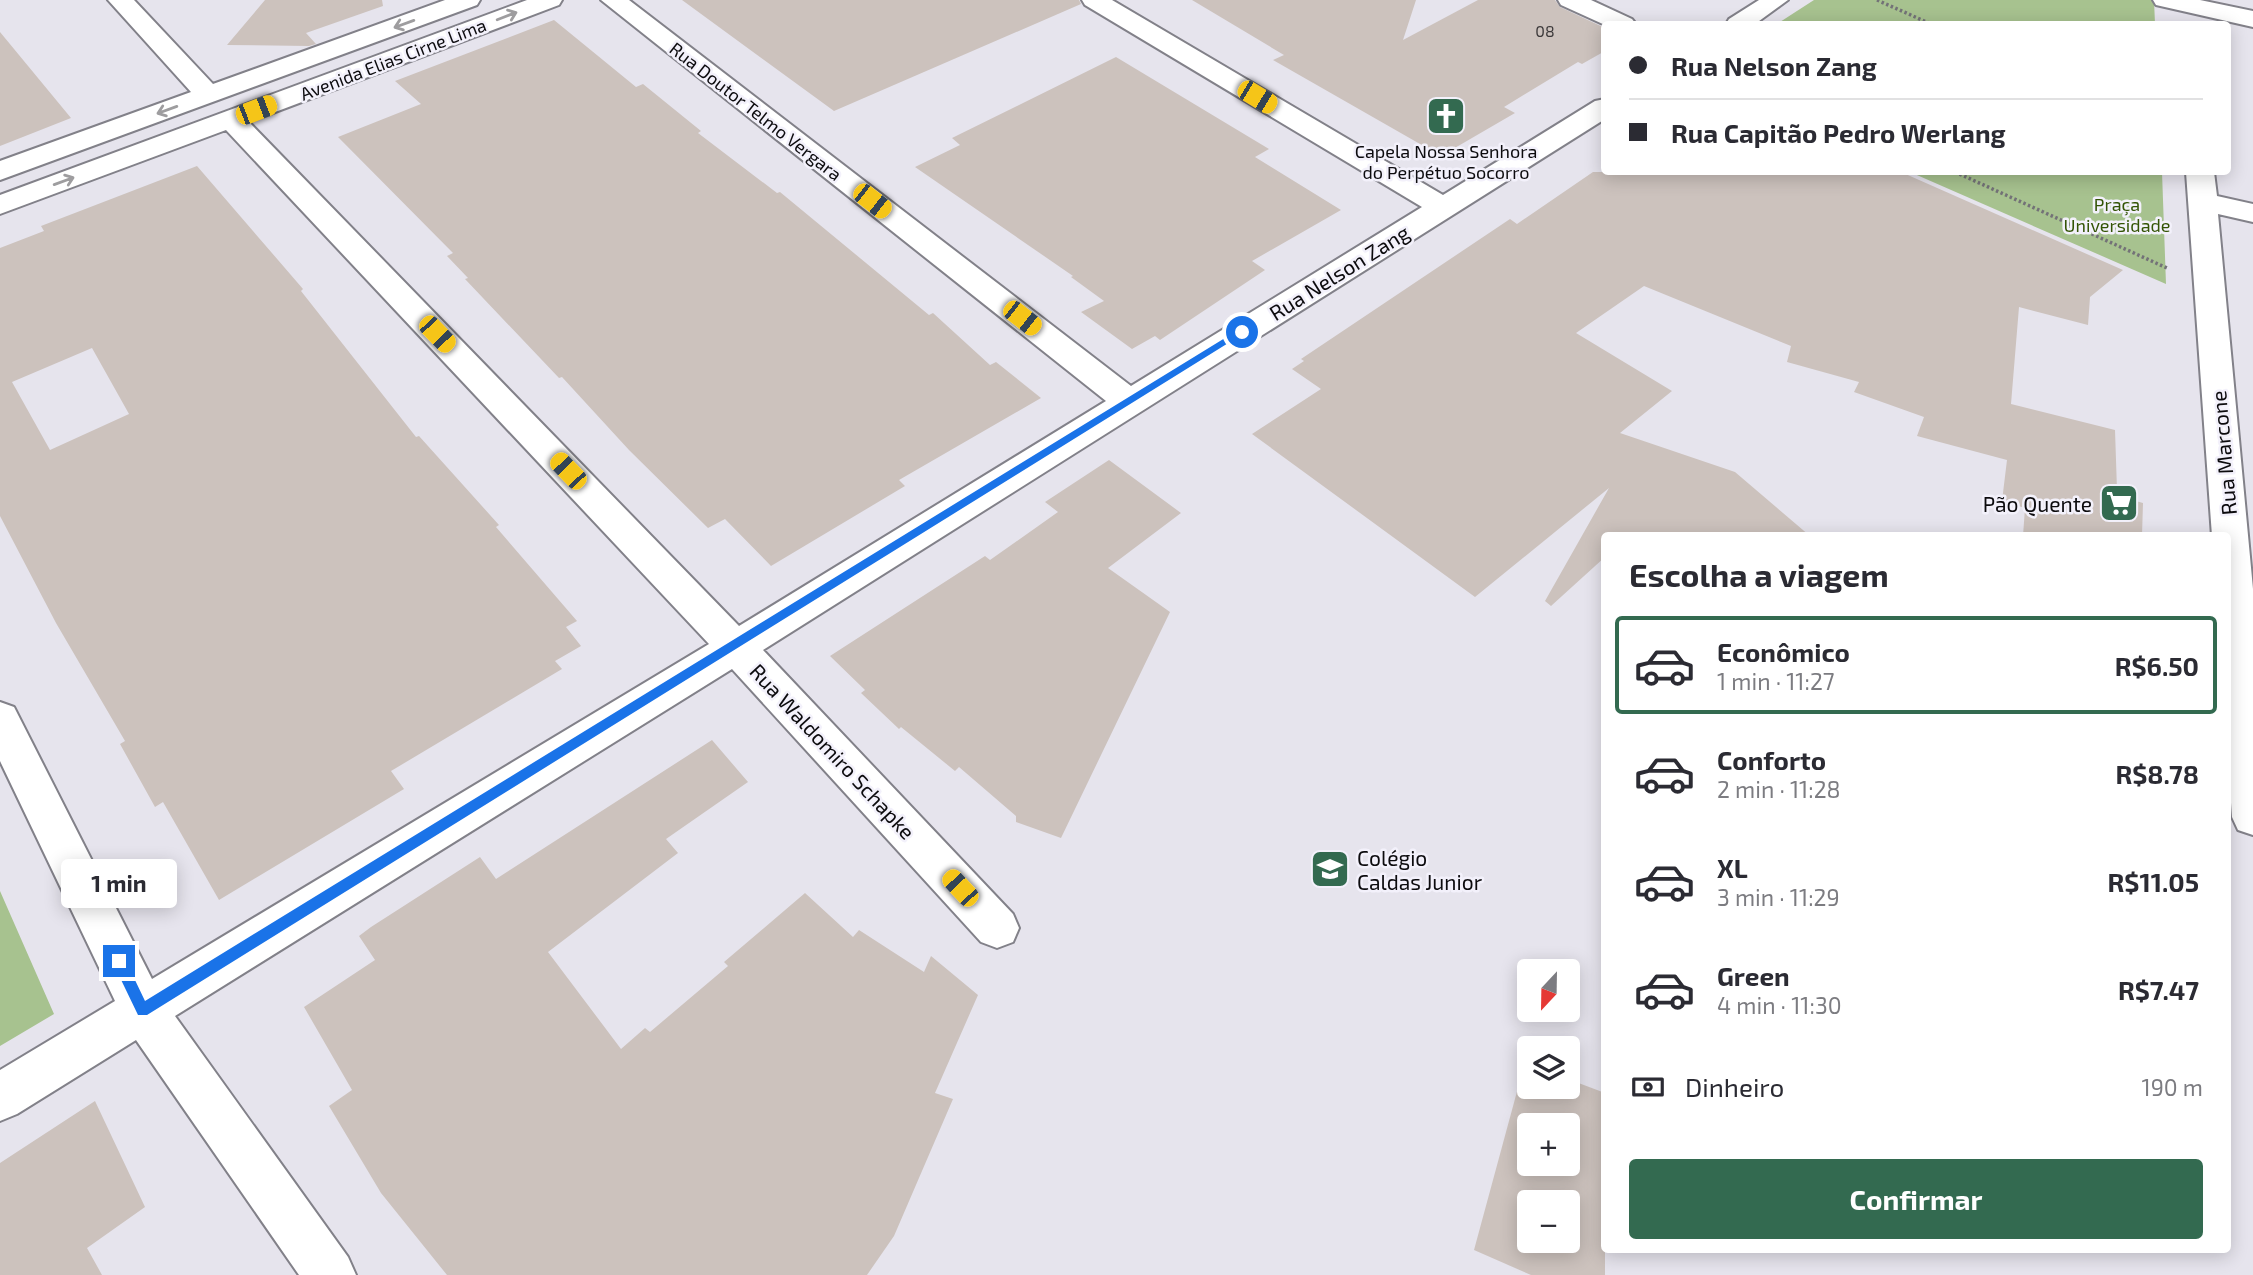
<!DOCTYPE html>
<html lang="pt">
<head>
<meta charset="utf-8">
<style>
	:root { --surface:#fff; --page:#f2f2f3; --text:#2b2b33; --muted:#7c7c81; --line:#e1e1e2; --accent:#336a50 }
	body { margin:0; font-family:"Exo 2",sans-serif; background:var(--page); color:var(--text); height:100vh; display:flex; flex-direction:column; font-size:26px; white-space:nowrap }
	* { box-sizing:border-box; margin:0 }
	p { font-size:23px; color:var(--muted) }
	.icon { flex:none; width:38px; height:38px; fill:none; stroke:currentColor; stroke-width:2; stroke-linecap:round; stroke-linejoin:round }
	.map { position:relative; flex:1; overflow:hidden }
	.panel { position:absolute; left:1601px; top:532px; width:630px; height:721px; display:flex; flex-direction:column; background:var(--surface); border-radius:7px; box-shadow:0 4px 18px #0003 }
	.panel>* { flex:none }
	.hud { position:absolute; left:1601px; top:21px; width:630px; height:154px; border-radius:7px; box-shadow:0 4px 18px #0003; display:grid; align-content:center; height:154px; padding:0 28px; background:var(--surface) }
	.needle { width:46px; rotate:202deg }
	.fabs { position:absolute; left:1517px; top:959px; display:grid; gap:14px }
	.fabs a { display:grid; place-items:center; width:63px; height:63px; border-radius:7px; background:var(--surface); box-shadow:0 4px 18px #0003; font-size:35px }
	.end { position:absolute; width:32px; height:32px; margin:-16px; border:9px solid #1a73e8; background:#fff; box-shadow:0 0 0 4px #fff }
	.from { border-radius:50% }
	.bubble { position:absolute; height:49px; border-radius:7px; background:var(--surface); box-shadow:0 4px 18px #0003; font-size:23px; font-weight:700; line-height:49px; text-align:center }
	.car { position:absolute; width:21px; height:42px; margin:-21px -10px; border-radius:9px; box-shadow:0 0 5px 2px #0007; background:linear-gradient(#f5c518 24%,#345 0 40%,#f5c518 0 76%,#345 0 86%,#f5c518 0) }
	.hud b { display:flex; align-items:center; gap:24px; height:66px; font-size:26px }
	.hud b+b { border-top:2px solid var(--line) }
	.hud i { width:18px; height:18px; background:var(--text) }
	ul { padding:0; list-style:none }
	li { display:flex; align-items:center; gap:21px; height:98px; margin:0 14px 10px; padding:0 14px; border:4px solid transparent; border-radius:7px }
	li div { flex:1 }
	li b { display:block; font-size:26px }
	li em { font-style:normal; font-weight:700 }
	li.active { border-color:var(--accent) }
	li>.icon { width:63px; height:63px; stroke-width:1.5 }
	h2 { padding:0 28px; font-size:32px; line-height:84px }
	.pay { display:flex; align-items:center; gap:18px; height:77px; padding:0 28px; font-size:26px }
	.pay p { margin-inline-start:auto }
	.cta { display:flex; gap:14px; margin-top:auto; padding:14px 28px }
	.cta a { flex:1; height:80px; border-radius:7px; background:var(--accent); color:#fff; font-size:28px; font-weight:700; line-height:80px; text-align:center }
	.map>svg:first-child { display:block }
	.green { fill:#a7c28f }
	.building { fill:#ccc2bd; fill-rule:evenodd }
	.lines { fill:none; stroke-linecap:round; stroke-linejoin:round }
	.minor-casing { stroke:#828189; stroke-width:4 }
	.path { stroke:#737277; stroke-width:3.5; stroke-dasharray:2.5 2.5; stroke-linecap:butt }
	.minor { fill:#fff; fill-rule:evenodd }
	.oneway { stroke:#9e9d9f }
	.route { fill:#1a73e8 }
	.labels { text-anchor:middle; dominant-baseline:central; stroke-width:5; stroke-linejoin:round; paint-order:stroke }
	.far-number-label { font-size:16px; fill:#3c393a }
	.far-street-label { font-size:18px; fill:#0c0b0e; stroke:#f3f1fb }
	.far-poi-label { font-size:18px; fill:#0c0b0e; stroke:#f3f1fb }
	.far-park-label { font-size:18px; fill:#335405; stroke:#f3f1fb }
	.street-label { font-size:21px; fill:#0c0b0e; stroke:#f3f1fb }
	.poi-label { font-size:21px; fill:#0c0b0e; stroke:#f3f1fb; text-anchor:end }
</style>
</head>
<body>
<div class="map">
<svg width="2253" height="1275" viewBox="0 0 2253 1275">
	<rect width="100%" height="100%" fill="#e6e4ed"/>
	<path class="green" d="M1814,0H2154L2155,24H1777Z
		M1910,172H2162L2166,284Z
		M0,891L54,1014L0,1046Z"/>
	<path class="building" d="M265,0H382L383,6L306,33L316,44L309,46L227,45Z
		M682,0H1079L1081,4L834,111Z
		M1192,0H1416L1403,40L1478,0H1555L1560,7L1605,28V51L1582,64L1578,62L1504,107L1515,113L1441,156L1273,60L1284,55Z
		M554,20L636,87L643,84L701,131L698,133L777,193L780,192L929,315L933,313L990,365L996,362L1041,398L899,480L905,486L771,566L725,519L708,528L629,450L562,377L559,378L465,279L468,278L447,256L453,253L338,137L421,104L395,81Z
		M0,32L71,118L0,146Z
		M1116,57L1269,149L1255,157L1341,210L1252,261L1265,270L1160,340L1155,336L1132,349L1081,312L1104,301L1071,277L1073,276L915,167L960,145L952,138Z
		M197,166L303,289L301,291L416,437L419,436L499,525L496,527L577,621L566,627L581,646L555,661L562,669L391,771L404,789L219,900L163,802L155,807L120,744L125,741L56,623L0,516V248L44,231L41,226ZM92,348L129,414L50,450L12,382Z
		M1593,172H1901L2123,270L2090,297L2088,325L2019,307L2011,404L2115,430L2117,490L2122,491L2121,497L2143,503L2142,536H2023L2025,508L2002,501L2007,460L1917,436L1924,417L1854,392L1859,382L1787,362L1791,346L1644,286L1576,333L1672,391L1620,433L1735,472L1810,536H1605V557L1551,606L1545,601L1609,488L1475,597L1252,434L1321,389L1292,369L1304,361L1301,359L1510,219L1517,224Z
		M1109,460L1181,513L1108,568L1170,612L1061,838L1016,822V816L959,767L955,771L901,727L899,729L861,693L865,690L830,656L985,556L990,560L1058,512L1045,502Z
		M712,740L748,782L666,839L678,853L548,952L621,1049L645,1028L650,1032L728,966L724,962L805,893L853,937L859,930L924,972L931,956L978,995L935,1093L953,1099L894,1236L867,1275H447L381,1193L329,1106L352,1090L304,1007L375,960L359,936L371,927L480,857L496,879Z
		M1525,1062L1530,1063V1087H1568V1079L1605,1093V1275H1531L1474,1250ZM1530,1125H1568V1164H1530ZM1530,1202H1568V1241H1530Z
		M95,1101L145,1207L87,1248L102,1275H0V1163Z"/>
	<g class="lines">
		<g class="minor-casing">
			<path id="minor" d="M108,0H134L213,84L445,0H480L477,5L0,180V161L191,92Z
				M527,0H562L559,5L249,122L739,626L1106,401L601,0H629L1131,386L1422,207L1085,5L1082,0H1112L1443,195L1595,101L1605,99V119L763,650L1013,914L1019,928L1013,942L997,948L981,942L732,669L175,1016L348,1257L356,1275H299L136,1040L17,1114L0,1121V1070L115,1001L0,761V702L14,707L152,979L709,644L226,130L0,214V195Z
				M1558,0H1591L1632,19L1636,24L1605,25L1561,5Z
				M1759,0H1788L1755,24H1726L1729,19Z
				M2153,0H2200L2253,11V27L2156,5Z
				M2186,172H2214L2217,196L2253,204V222L2218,214L2253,589V835L2238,830L2232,817L2228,760V536H2212Z"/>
		</g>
		<path class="path" d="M1877,0L1931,24
			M1955,172L2167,268"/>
		<use href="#minor" class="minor"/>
	</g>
	<defs><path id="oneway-shaft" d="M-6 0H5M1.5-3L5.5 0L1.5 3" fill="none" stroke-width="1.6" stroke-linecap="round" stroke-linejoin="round" transform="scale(1.75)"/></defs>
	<g class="oneway">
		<use href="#oneway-shaft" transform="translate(507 16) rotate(-21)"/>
		<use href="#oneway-shaft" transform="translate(404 24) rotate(160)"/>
		<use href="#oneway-shaft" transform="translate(167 110) rotate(160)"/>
		<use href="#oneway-shaft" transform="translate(64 181) rotate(-20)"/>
	</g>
	<path class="route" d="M1238,330L1246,332L147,1015H138L112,961L114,957H124L145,1001Z"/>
	<defs>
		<g id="church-square" transform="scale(2.0125)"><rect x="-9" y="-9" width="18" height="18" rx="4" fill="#336a50" stroke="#f3f1fb"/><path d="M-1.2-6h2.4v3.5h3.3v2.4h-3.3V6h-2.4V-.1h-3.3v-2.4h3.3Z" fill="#fff"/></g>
		<g id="supermarket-square" transform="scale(2.0125)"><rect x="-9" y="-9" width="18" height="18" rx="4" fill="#336a50" stroke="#f3f1fb"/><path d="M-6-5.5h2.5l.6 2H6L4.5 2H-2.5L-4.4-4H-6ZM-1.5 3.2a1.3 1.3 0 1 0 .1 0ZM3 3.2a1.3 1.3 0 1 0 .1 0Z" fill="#fff"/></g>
		<g id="school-square" transform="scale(2.0125)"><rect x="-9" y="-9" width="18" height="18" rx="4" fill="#336a50" stroke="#f3f1fb"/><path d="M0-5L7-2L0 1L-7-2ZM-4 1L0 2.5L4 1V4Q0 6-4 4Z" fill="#fff"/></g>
	</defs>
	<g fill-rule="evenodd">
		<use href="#church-square" x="1446" y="116"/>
		<use href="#supermarket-square" x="2119" y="503"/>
		<use href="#school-square" x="1330" y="869"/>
	</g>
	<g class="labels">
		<g class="far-number-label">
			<text x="1545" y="30">08</text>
		</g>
		<g class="far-street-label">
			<text transform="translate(393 59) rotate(-21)">Avenida Elias Cirne Lima</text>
			<text transform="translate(756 111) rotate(38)">Rua Doutor Telmo Vergara</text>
		</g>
		<g class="far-poi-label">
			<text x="1446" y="151">Capela Nossa Senhora<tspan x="1446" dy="21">do Perpétuo Socorro</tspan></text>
		</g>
		<g class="far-park-label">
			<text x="2117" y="204">Praça<tspan x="2117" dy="21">Universidade</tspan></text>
		</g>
		<g class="street-label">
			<text transform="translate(1339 272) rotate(-32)">Rua Nelson Zang</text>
			<text transform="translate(2223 453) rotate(-95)">Rua Marcone</text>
			<text transform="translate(833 751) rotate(47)">Rua Waldomiro Schapke</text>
		</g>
		<g class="poi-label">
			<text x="2092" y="503">Pão Quente</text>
			<text x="1357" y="857" text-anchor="start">Colégio<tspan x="1357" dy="24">Caldas Junior</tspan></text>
		</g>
	</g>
</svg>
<div class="fabs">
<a><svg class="needle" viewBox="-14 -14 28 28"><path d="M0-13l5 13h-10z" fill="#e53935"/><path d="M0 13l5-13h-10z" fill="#7c7c81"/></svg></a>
<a><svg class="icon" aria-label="layers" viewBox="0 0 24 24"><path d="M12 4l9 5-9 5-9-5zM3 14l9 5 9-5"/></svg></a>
<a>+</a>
<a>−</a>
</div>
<i class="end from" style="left:1242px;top:332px"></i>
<i class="end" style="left:119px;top:961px"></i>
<div class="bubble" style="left:61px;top:859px;width:116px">1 min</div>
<i class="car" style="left:1257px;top:97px;rotate:121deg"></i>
<i class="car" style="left:256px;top:110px;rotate:69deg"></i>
<i class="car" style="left:872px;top:201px;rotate:128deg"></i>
<i class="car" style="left:1022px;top:318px;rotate:128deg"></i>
<i class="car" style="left:437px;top:334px;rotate:136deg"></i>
<i class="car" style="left:568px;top:471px;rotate:316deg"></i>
<i class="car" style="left:960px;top:888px;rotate:317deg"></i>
<div class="hud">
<b><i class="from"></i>Rua Nelson Zang</b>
<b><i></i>Rua Capitão Pedro Werlang</b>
</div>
<section class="panel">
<h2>Escolha a viagem</h2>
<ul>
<li class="active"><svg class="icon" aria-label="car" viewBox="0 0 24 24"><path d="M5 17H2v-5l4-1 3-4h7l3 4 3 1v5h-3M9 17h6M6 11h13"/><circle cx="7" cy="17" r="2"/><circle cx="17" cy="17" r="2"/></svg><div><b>Econômico</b><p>1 min · 11:27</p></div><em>R$6.50</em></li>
<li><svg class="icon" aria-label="car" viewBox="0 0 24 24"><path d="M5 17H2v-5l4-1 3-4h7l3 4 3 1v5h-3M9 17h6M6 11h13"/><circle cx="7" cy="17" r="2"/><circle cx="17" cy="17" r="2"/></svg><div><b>Conforto</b><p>2 min · 11:28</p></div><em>R$8.78</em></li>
<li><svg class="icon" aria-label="car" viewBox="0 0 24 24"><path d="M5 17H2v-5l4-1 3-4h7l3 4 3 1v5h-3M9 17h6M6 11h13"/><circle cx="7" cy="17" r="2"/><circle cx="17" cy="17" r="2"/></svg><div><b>XL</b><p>3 min · 11:29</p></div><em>R$11.05</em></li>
<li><svg class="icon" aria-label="car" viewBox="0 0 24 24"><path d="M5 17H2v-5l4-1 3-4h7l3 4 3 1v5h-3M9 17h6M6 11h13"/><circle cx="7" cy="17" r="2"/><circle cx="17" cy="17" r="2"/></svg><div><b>Green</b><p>4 min · 11:30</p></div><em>R$7.47</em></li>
</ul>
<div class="pay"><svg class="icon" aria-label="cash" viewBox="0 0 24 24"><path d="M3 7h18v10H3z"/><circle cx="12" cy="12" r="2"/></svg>Dinheiro<p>190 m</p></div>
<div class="cta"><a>Confirmar</a></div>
</section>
</div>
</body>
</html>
